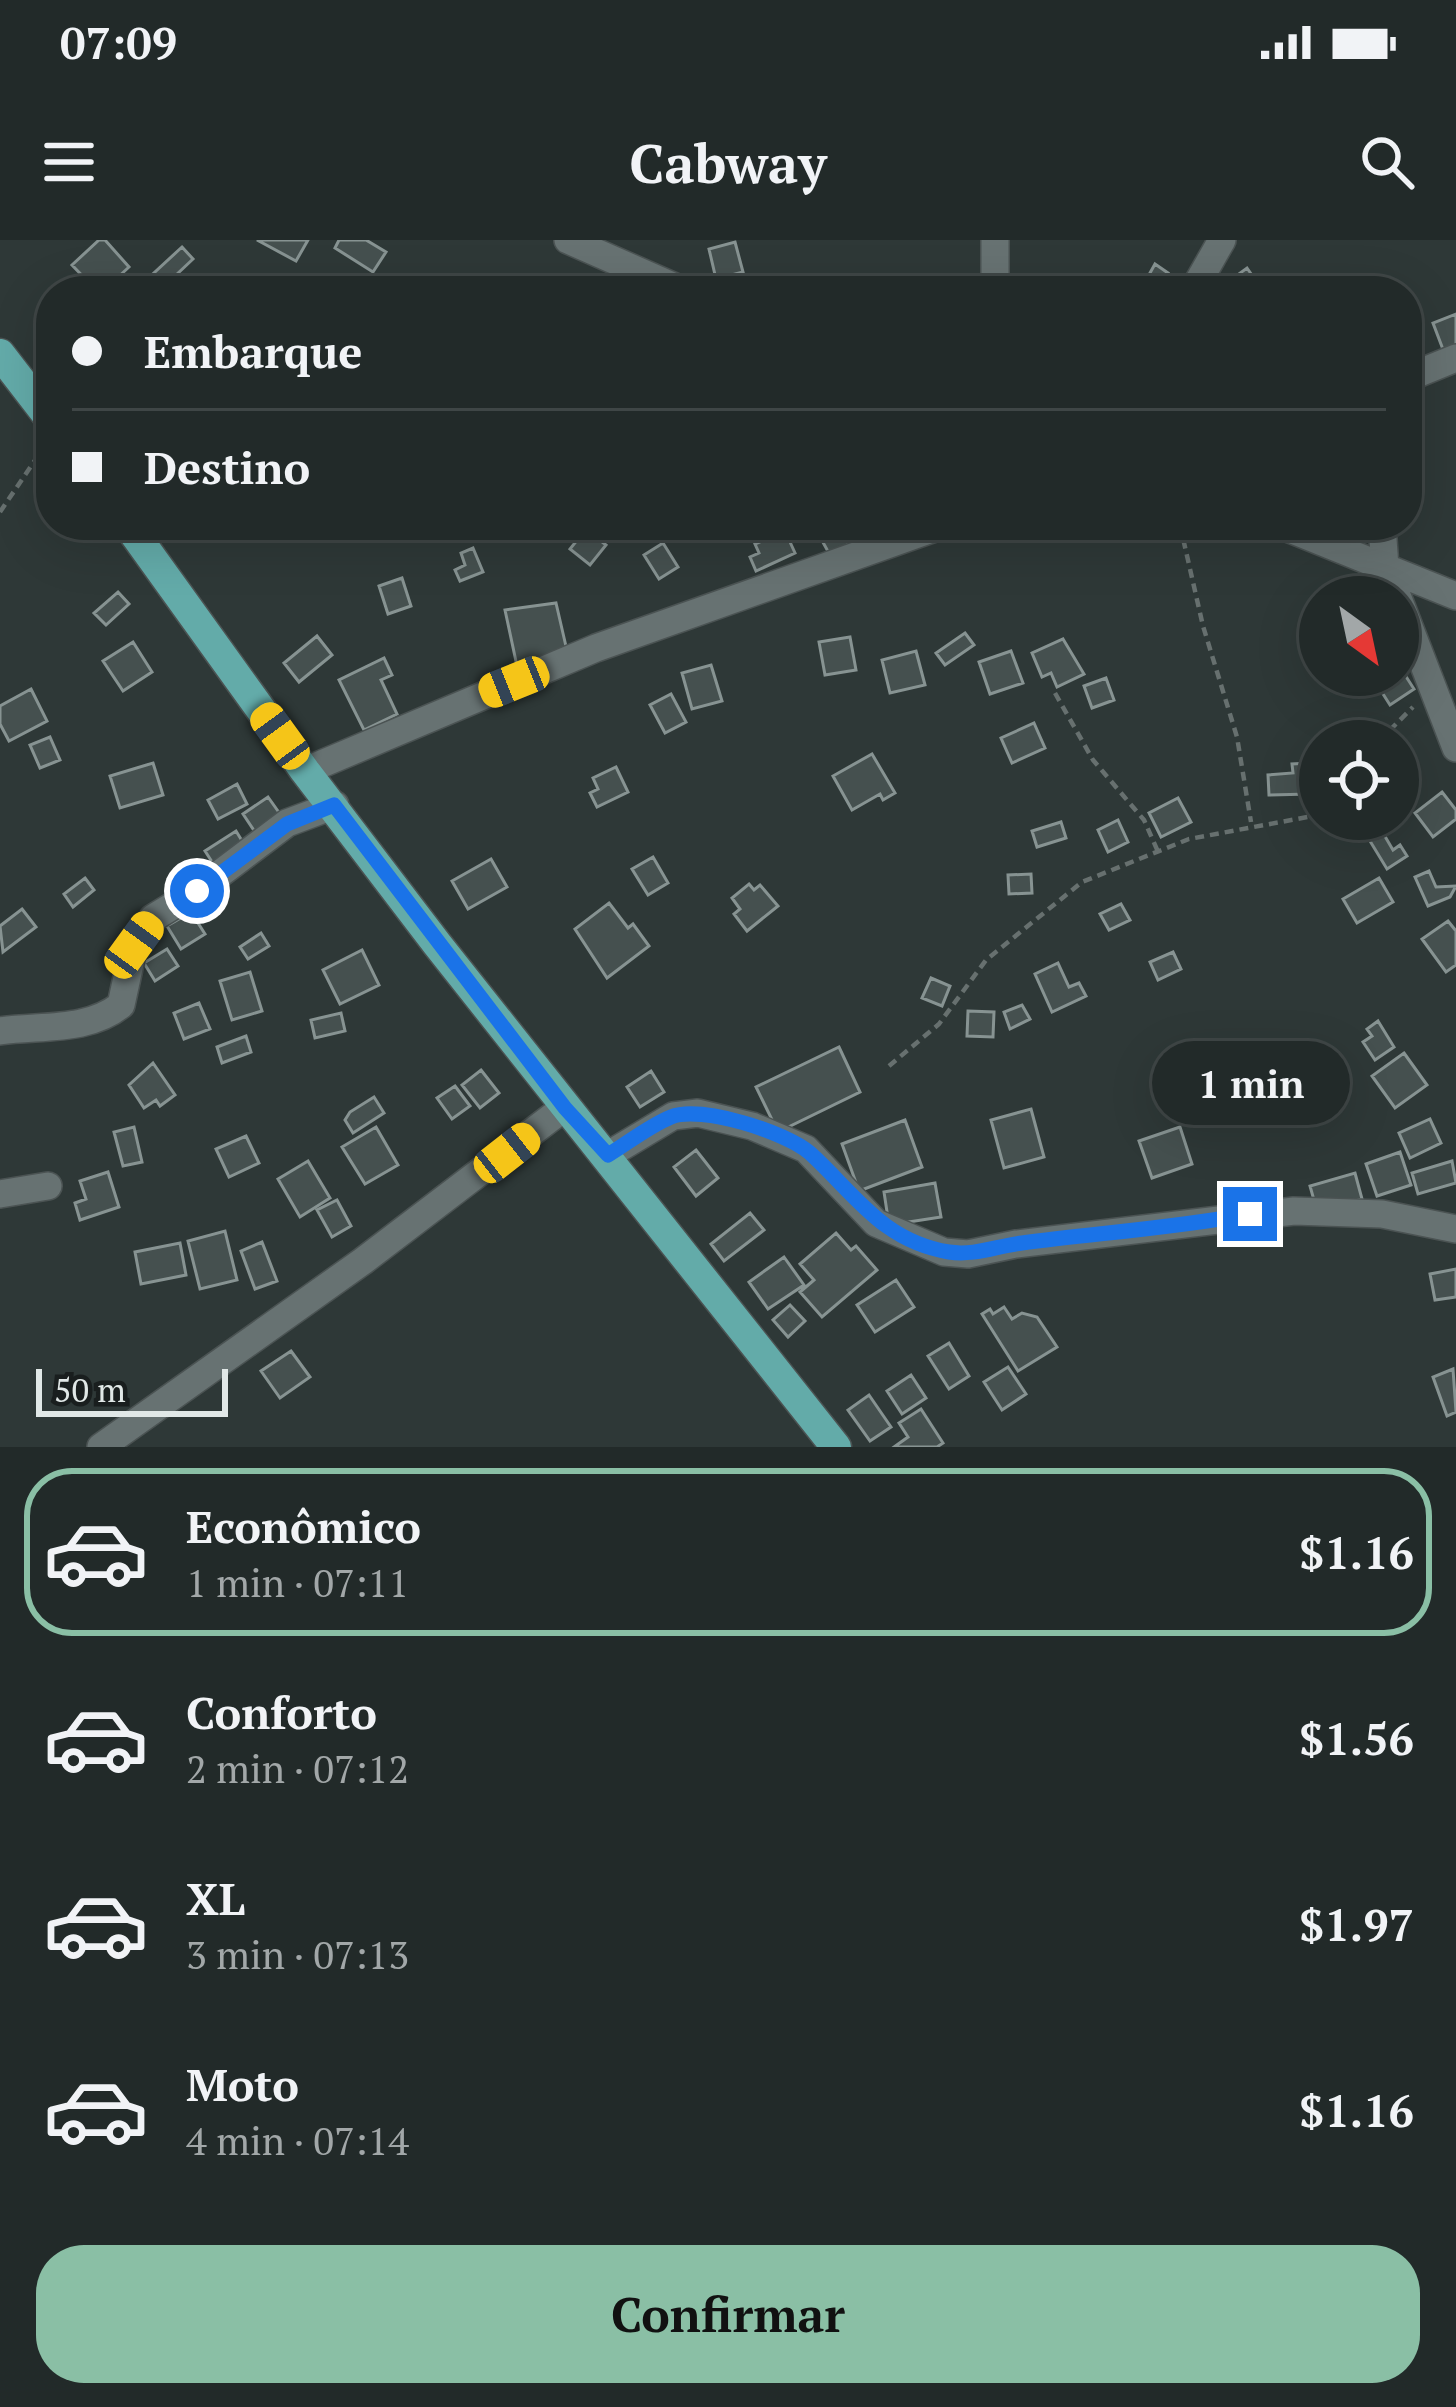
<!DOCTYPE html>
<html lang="pt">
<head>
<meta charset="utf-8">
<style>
	:root { --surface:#222a29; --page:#2a3231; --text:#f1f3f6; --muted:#a2a7a8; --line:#3f4646; --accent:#8abfa5 }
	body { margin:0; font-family:"PT Serif",serif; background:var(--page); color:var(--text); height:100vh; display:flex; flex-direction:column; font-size:45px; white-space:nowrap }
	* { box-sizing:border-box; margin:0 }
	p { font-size:39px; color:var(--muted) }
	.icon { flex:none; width:66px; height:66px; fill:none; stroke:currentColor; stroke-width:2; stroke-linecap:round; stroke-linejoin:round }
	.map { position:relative; height:1207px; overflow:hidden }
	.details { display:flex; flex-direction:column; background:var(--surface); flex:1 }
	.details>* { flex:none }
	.guide { position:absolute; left:36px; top:36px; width:1386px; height:264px; border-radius:48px; box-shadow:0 12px 48px #0002,0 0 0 3px var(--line); display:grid; align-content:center; height:264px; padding:0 36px; background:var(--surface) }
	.needle { width:78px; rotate:147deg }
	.tools { position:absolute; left:1299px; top:336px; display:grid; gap:24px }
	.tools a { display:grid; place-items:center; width:120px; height:120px; border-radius:50%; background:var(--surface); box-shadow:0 12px 48px #0002,0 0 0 3px var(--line); font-size:60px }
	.scale { position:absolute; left:36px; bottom:30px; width:192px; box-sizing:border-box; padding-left:12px; border:6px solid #e1e8e7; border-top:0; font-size:33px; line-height:42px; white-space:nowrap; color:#e1e8e7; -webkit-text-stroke:9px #191e1e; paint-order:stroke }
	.end { position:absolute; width:54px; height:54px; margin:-27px; border:15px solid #1a73e8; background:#fff; box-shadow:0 0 0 6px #fff }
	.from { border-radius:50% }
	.bubble { position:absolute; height:84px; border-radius:42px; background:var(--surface); box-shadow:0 12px 48px #0002,0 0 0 3px var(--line); font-size:39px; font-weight:700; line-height:84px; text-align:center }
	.car { position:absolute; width:36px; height:72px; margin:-36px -18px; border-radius:15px; box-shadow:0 0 9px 3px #0007; background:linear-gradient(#f5c518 24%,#345 0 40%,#f5c518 0 76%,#345 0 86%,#f5c518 0) }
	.guide b { display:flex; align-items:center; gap:42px; height:114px; font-size:45px }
	.guide b+b { border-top:3px solid var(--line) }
	.guide i { width:30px; height:30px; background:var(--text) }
	ul { padding:21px 0 0; list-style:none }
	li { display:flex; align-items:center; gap:36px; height:168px; margin:0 24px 18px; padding:0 12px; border:6px solid transparent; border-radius:48px }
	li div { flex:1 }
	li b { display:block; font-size:45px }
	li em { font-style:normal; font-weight:700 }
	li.active { border-color:var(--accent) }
	li>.icon { width:108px; height:108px; stroke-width:1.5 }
	.primary-button { display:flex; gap:24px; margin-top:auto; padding:24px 36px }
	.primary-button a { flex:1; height:138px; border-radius:48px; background:var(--accent); color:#111; font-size:48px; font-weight:700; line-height:138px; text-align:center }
	.status { display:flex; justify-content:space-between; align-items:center; height:84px; padding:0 60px; background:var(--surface); direction:ltr }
	.status svg { height:33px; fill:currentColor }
	header { display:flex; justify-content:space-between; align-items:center; height:156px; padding:0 36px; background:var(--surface); font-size:54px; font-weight:700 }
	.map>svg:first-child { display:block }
	.building { fill:#45504f; stroke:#879392; stroke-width:3 }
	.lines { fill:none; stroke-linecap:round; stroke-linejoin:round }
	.minor-casing { stroke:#4b5353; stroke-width:30 }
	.major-casing { stroke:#4b5353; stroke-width:33 }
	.path { stroke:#67706f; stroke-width:4.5; stroke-dasharray:9 6; stroke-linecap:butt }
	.minor { stroke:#677272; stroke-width:27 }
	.major { stroke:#63aba9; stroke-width:30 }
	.route { stroke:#1a73e8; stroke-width:15 }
</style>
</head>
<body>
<div class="status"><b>07:09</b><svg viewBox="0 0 49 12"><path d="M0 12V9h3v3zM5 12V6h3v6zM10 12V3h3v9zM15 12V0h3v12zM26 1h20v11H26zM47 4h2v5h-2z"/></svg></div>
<header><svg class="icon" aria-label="menu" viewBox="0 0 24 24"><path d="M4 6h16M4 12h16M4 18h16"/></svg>Cabway<svg class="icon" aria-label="search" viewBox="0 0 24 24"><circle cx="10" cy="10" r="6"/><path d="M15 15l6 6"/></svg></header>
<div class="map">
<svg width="1456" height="1207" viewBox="0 0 1456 1207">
	<rect width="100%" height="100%" fill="#2e3837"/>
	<path class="building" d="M99,0H105L129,27L103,51H97L72,25Z
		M257,0H308L296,21Z
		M339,0H366L386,12L373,32L335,8Z
		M735,2L743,32L716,39L709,9Z
		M182,7L193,19L159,51H149L142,44Z
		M1155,24L1168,33L1156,51H1140Z
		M1247,28L1263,51H1230L1225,44Z
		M1456,74V108L1444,112L1433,83Z
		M820,285H865L869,292L830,315L815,288Z
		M586,289L606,305L590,325L570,309Z
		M785,291L795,313L756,331L750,317L759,313L755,304Z
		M663,303L678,327L659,339L644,315Z
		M473,308L483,332L460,341L455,330L465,325L461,313Z
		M402,338L411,366L388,374L379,346Z
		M118,352L129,364L106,385L94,373Z
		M556,363L568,415L517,426L505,370Z
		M965,393L974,405L945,425L936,413Z
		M317,396L332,415L299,442L284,423Z
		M850,397L856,430L825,435L819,402Z
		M1063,399L1084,434L1057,447L1051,433L1042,437L1032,413Z
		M133,402L152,432L123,451L103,421Z
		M916,411L925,445L890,453L882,420Z
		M1011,411L1023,443L990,454L979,422Z
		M384,418L392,435L381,440L397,474L364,490L339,440Z
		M1398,424L1414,449L1390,465L1371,435H1398Z
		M711,425L722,461L692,469L682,433Z
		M1106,438L1114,460L1092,468L1084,446Z
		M31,449L47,481L9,501L0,484V466Z
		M671,454L686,482L665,493L650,465Z
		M1034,483L1045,508L1012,523L1001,498Z
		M50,497L60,520L40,528L30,505Z
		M872,514L895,553L883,560L880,554L852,570L833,536Z
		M153,523L163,555L120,568L110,536Z
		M1309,523V554L1269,555L1268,535L1293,533L1292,524Z
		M616,527L628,552L597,567L590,553L598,549L593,538Z
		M237,544L247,564L218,579L208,560Z
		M1442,552L1456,570V579L1433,597L1415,573Z
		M268,557L285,581L261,601L243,574Z
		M1178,558L1191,582L1161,597L1149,573Z
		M1118,580L1128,602L1108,612L1098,590Z
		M1061,582L1066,598L1037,607L1032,591Z
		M236,591L247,609L216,628L205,611Z
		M1383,593L1393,610L1400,605L1407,616L1387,629L1370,601Z
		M653,617L668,643L648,655L632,629Z
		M491,619L507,647L468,669L452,641Z
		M1429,631L1436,647L1456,646L1450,657L1428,666L1415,637Z
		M1031,634L1032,653L1009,654L1008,635Z
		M85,638L94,650L73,667L64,654Z
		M1379,638L1393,662L1357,683L1343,659Z
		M749,644L754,650L760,645L778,666L747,691L734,674L740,669L732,658Z
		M609,663L628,688L633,684L649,706L607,738L575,689Z
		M1121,664L1130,680L1109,690L1100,674Z
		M22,669L36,687L3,712L0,686Z
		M191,672L205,694L181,709L167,686Z
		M1448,681L1456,691V725L1446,732L1422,699Z
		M261,693L269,706L248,719L240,707Z
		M167,709L178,726L155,741L144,723Z
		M362,710L379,745L340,764L323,730Z
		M1173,712L1181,729L1158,740L1150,722Z
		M1058,723L1069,747L1079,743L1086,756L1052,772L1035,734Z
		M250,732L262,771L232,780L220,741Z
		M931,738L950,746L942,766L922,758Z
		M199,763L210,789L184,799L174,773Z
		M1022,765L1030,779L1010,789L1004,772Z
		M968,771L994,772L993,797L967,796Z
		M341,773L345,791L315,798L311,780Z
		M1378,781L1394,807L1375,820L1363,802L1372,796L1367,789Z
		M246,796L251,812L222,823L217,807Z
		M839,807L860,852L778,892L756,847Z
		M1404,813L1427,845L1395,868L1372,836Z
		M153,823L175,855L160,866L156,860L144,868L129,845Z
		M481,830L499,853L480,868L462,845Z
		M651,831L664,852L640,867L627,847Z
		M455,846L470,866L452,879L437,858Z
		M374,857L384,873L353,893L345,880L350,872Z
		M1031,869L1044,917L1004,928L991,880Z
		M1430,879L1441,903L1410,918L1399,893Z
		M905,880L922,927L859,951L842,904Z
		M134,887L142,922L123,926L114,892Z
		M376,887L398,925L365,944L342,907Z
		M1180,887L1192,924L1152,938L1139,901Z
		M246,896L259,923L229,937L216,909Z
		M696,910L718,938L696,956L674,927Z
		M1400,912L1411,945L1377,956L1366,924Z
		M308,921L330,958L300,977L278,939Z
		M1452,921L1456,943L1418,954L1412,933Z
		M108,932L119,967L80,980L75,963L86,959L80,941Z
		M1355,933L1362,959L1317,971L1310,946Z
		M935,943L941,977L889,985L884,952Z
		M337,960L351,986L332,997L317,970Z
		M750,973L764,990L724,1021L711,1004Z
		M225,991L237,1040L200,1049L188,1001Z
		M836,993L851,1010L856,1006L877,1030L822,1077L800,1052L814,1040L800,1024Z
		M262,1002L277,1041L255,1049L241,1011Z
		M180,1003L186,1035L141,1044L135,1012Z
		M784,1017L804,1045L768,1069L749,1042Z
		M1456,1029V1057L1435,1060L1430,1034Z
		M896,1040L914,1067L875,1092L857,1065Z
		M790,1065L805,1081L788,1097L773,1080Z
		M1004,1067L1012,1079L1022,1073L1037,1077L1057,1107L1018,1131L982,1074L990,1069L993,1074Z
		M949,1103L969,1136L949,1149L928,1116Z
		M291,1111L310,1137L280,1158L261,1131Z
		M1008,1127L1026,1154L1002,1170L984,1142Z
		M1453,1129L1456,1172L1447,1176L1433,1137Z
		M911,1135L926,1158L902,1174L887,1151Z
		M869,1155L891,1187L870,1201L848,1170Z
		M921,1169L943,1203L937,1207H894L908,1197L899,1183Z"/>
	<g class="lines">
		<g class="minor-casing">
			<path id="minor" d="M568,0L684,51
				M995,51V0
				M1193,51L1222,0
				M1407,138L1456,118
				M1280,285L1456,356
				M1382,285L1385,327L1391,342
				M1398,358L1456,508
				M305,531L596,408L943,285
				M0,791C41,785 87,792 121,765L134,705L153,678L197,651L287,583L335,565
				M608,915L673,876L698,873L752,886L806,909L876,983L944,1012L968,1014L1016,1004L1294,971L1382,974L1456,989
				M0,954L48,946
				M101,1207L363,1021L565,867"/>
		</g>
		<g class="major-casing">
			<path id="major" d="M0,114L51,180
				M128,285L305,531L437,704L836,1207"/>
		</g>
		<path class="path" d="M0,272L44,207
			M1180,285L1203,386L1237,497L1251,582
			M1055,453L1093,520L1144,580L1159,614
			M1379,501L1413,467
			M889,826L939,784L986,720L1082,642L1189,599L1313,576L1320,570"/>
		<use href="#minor" class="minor"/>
		<use href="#major" class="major"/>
	</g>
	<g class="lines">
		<path class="route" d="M197,651L287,584L334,565L565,868L608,915C628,903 649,886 671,877C701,865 786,892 810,913C855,954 882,1001 949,1012C974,1016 997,1006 1022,1003C1098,993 1174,988 1250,974"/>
	</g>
</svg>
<div class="tools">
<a><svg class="needle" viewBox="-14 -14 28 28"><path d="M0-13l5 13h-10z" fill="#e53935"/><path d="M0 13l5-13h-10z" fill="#a2a7a8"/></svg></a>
<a><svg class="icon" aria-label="locate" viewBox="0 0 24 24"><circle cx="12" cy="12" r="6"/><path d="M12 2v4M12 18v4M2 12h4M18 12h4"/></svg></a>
</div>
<div class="scale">50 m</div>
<i class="end from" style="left:197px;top:651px"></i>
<i class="end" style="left:1250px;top:974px"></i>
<div class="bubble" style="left:1152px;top:801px;width:198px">1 min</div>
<i class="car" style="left:514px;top:442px;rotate:248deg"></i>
<i class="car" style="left:280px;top:496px;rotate:324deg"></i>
<i class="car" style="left:134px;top:705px;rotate:36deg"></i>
<i class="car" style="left:507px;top:913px;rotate:52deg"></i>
<div class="guide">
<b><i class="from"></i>Embarque</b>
<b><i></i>Destino</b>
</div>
</div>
<section class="details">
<ul>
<li class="active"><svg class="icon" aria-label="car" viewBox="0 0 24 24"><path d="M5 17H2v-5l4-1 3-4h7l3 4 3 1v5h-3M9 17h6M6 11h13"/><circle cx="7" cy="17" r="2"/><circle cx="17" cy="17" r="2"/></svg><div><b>Econômico</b><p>1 min · 07:11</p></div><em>$1.16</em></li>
<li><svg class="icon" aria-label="car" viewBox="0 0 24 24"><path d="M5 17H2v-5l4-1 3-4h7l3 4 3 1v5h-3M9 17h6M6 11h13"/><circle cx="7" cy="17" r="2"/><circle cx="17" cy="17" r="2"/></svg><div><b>Conforto</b><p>2 min · 07:12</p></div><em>$1.56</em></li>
<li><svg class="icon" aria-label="car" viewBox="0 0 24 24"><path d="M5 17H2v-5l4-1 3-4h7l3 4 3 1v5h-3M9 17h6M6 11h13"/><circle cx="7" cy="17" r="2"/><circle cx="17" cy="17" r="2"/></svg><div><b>XL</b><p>3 min · 07:13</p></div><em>$1.97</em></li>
<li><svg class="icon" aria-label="car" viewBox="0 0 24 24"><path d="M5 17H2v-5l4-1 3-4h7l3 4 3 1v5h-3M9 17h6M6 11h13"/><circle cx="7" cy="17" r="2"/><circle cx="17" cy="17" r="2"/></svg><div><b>Moto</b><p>4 min · 07:14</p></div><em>$1.16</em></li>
</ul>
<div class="primary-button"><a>Confirmar</a></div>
</section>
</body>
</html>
